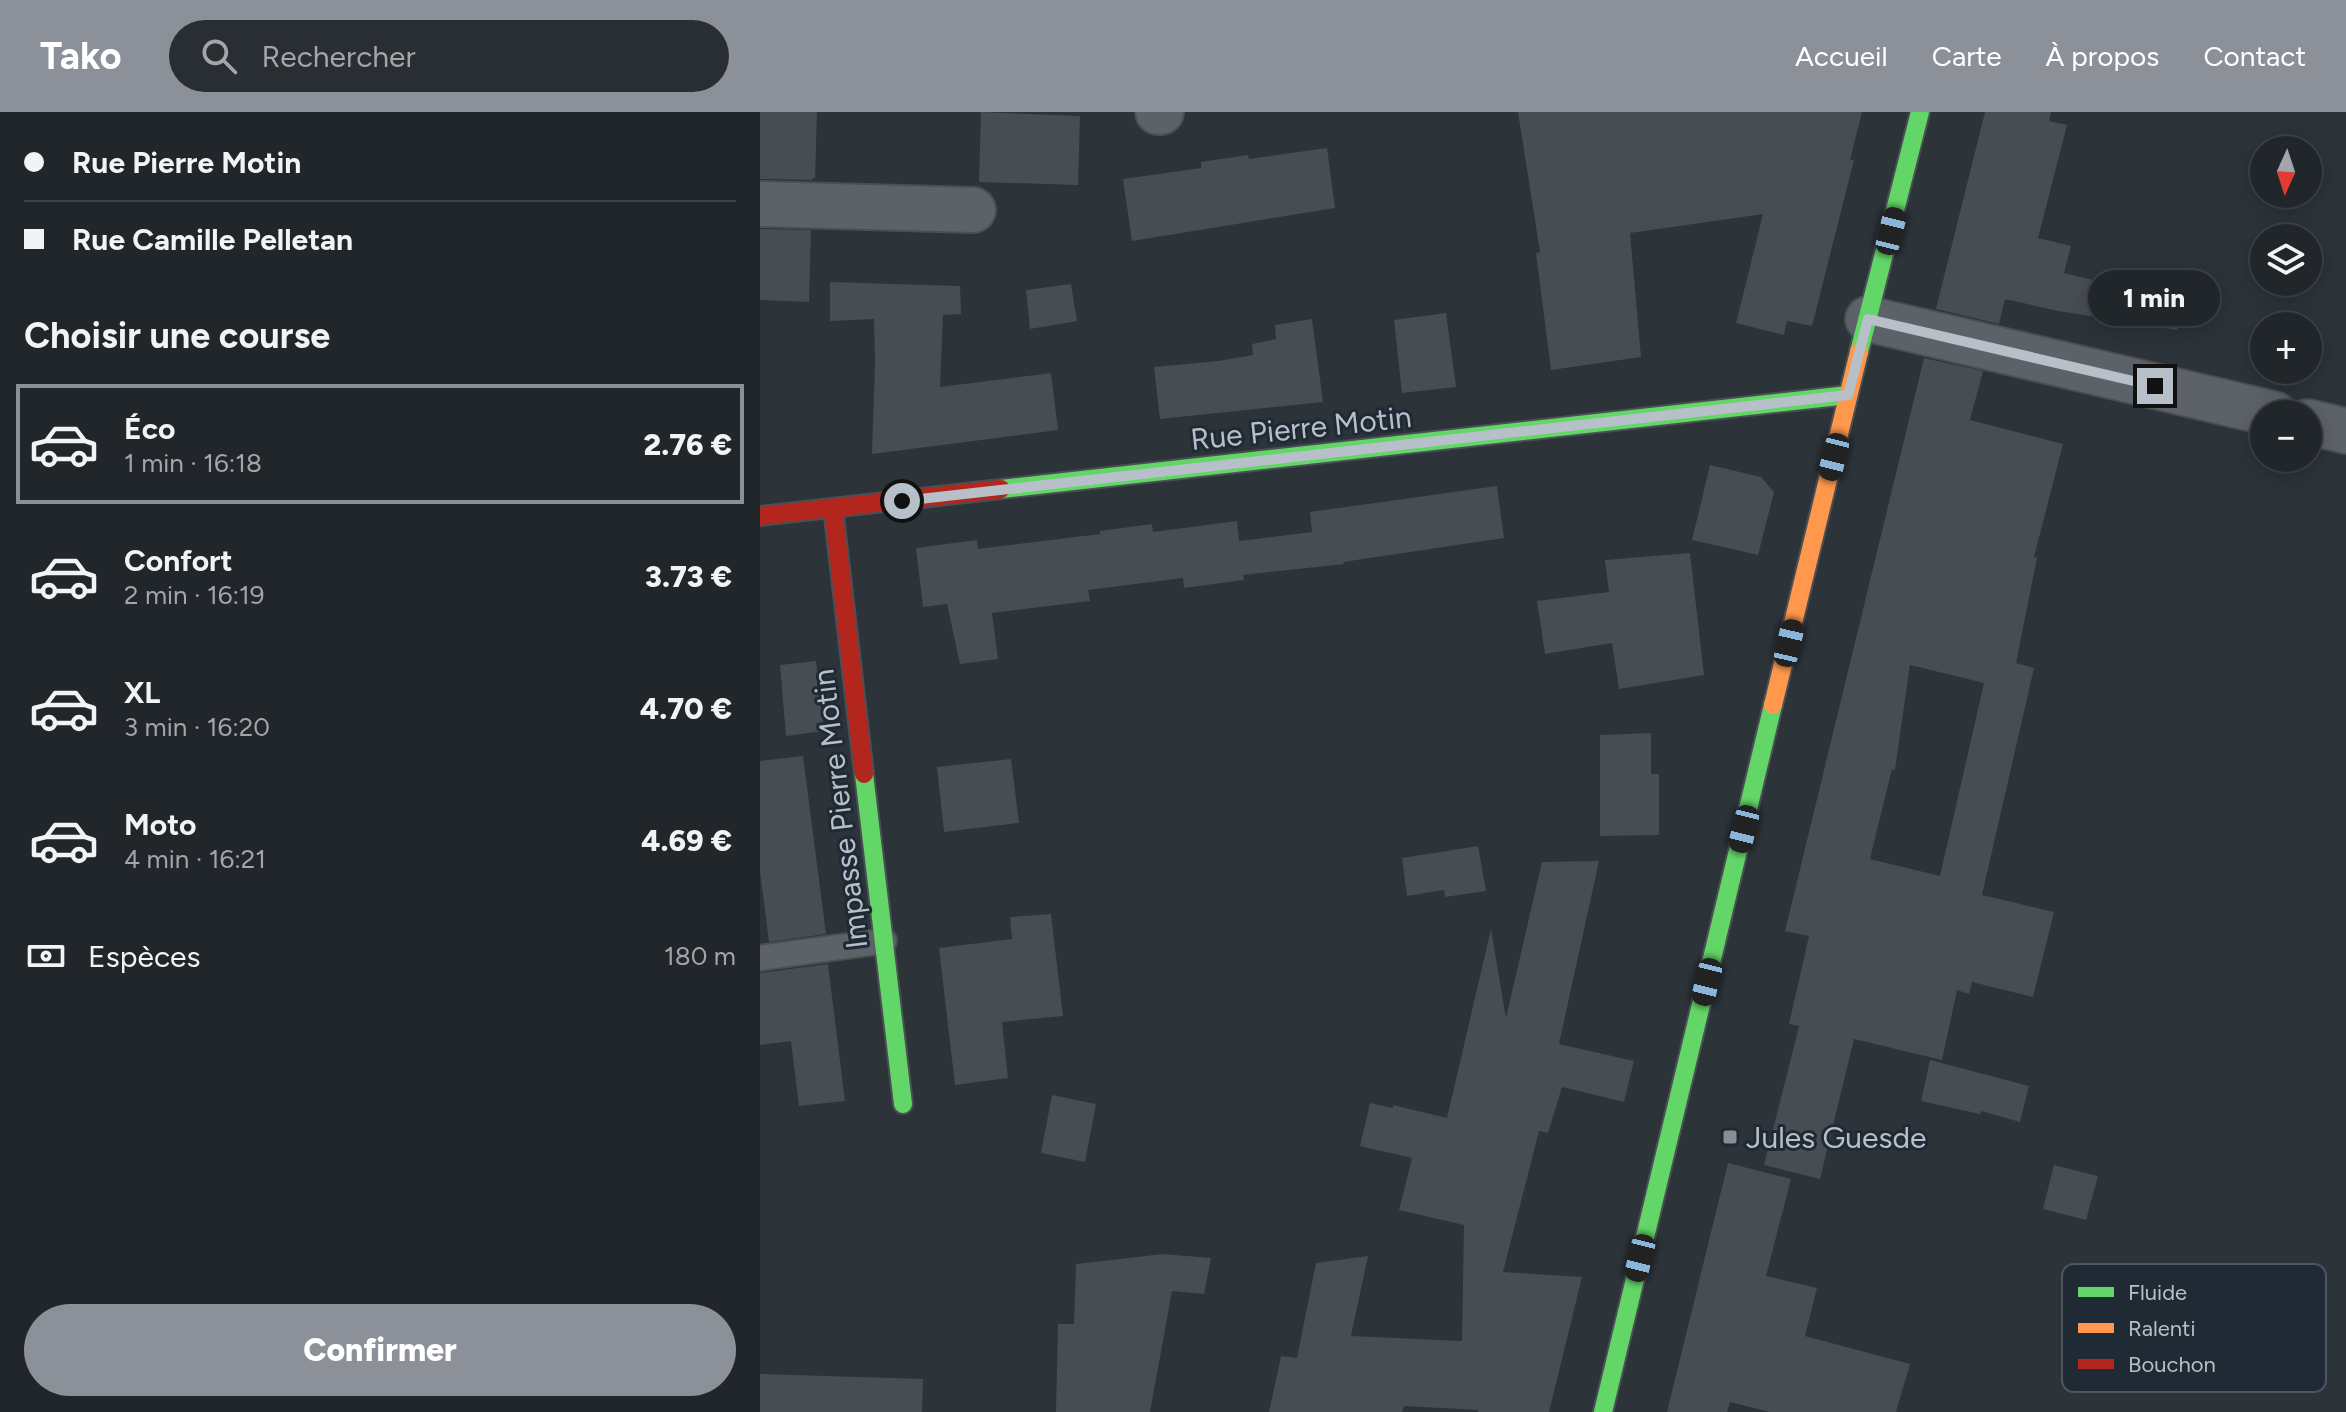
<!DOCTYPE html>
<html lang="fr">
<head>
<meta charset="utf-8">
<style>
	:root { --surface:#21262b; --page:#292e33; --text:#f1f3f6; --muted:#a2a5a9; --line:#3e4347; --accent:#8c9099 }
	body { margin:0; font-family:Figtree,sans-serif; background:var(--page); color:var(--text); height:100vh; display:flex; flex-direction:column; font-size:30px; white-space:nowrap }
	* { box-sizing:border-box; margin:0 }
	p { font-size:26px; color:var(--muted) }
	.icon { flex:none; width:44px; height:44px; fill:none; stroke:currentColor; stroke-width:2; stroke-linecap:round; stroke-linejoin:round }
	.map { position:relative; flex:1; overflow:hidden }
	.side { display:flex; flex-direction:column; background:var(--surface); width:760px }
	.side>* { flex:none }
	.hud { display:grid; align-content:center; height:176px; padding:0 24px; background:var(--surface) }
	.needle { width:52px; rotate:183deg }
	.tools { position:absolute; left:1490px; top:24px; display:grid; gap:16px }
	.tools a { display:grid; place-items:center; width:72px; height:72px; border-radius:50%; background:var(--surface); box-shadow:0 4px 20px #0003,0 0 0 2px var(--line); font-size:40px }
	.end { position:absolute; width:36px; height:36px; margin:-18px; border:10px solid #b7c0c9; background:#111; box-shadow:0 0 0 4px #111 }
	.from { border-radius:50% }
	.bubble { position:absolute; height:56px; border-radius:28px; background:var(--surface); box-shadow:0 4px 20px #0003,0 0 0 2px var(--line); font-size:26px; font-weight:800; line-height:56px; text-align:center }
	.car { position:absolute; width:24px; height:48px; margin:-24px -12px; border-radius:10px; box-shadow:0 0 6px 2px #0007; background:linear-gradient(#222 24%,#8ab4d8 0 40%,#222 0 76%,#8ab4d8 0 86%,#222 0) }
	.hud b { display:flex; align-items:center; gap:28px; height:76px; font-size:30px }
	.hud b+b { border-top:2px solid var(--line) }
	.hud i { width:20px; height:20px; background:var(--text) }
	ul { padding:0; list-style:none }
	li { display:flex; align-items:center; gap:24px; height:120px; margin:0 16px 12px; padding:0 8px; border:4px solid transparent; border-radius:0px }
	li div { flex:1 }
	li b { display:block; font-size:30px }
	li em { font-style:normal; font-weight:800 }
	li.on { border-color:var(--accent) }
	li>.icon { width:72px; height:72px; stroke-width:1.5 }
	h2 { padding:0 24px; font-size:36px; line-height:96px }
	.pay { display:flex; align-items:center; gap:20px; height:88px; padding:0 24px; font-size:30px }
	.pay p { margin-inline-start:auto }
	.button { display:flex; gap:16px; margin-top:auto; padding:16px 24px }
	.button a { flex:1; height:92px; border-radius:48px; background:var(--accent); color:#fff; font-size:32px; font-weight:800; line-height:92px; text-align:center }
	header { display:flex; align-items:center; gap:48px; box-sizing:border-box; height:112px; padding:0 40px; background:var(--accent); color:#fff }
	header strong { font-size:38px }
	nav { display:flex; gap:44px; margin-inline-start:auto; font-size:28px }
	.search { width:560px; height:72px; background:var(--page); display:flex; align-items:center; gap:20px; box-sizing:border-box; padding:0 28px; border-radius:44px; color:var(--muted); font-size:30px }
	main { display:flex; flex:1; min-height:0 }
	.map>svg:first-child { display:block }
	.building { fill:#474d52; fill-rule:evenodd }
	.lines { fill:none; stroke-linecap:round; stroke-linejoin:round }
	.lane-casing { stroke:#4a4f54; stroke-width:28 }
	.street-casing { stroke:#4a4f54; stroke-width:48 }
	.fast-casing { stroke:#4a4f54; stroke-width:22 }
	.slow-casing { stroke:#4a4f54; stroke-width:22 }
	.jam-casing { stroke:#4a4f54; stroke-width:22 }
	.lane { stroke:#5c6267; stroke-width:24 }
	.street { stroke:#5c6267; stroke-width:44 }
	.fast { stroke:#63d668; stroke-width:18 }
	.slow { stroke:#ff974d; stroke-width:18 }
	.jam { stroke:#b3261e; stroke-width:18 }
	.route { stroke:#b7c0c9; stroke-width:10 }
	.poi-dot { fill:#868f97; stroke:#202a34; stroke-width:3 }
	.labels { text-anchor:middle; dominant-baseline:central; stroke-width:6; stroke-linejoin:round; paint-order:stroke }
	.street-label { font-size:30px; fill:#b7c0c9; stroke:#202a34 }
	.poi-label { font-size:30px; fill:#b7c0c9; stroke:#202a34; text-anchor:start }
	.key { fill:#202a34; stroke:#4d5761; stroke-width:2 }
	.key-label { font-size:22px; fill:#b7c0c9 }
</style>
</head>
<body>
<header>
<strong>Tako</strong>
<div class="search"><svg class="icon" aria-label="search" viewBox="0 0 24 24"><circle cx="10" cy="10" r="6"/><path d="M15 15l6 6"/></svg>Rechercher</div>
<nav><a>Accueil</a><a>Carte</a><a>À propos</a><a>Contact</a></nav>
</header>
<main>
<section class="side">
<div class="hud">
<b><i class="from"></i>Rue Pierre Motin</b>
<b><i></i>Rue Camille Pelletan</b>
</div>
<h2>Choisir une course</h2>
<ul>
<li class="on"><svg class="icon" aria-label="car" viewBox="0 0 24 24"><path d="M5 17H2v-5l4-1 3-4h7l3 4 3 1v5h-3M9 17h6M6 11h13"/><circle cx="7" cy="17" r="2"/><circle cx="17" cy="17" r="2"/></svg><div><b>Éco</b><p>1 min · 16:18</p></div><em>2.76 €</em></li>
<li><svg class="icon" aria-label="car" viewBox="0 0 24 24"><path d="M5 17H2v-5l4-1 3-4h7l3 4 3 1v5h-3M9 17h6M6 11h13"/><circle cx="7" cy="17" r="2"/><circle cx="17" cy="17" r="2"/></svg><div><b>Confort</b><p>2 min · 16:19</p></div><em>3.73 €</em></li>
<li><svg class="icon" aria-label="car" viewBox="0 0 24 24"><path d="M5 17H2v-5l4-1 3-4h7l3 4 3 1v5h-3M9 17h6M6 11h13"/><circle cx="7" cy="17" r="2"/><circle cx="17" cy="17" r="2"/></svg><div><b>XL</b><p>3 min · 16:20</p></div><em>4.70 €</em></li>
<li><svg class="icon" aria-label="car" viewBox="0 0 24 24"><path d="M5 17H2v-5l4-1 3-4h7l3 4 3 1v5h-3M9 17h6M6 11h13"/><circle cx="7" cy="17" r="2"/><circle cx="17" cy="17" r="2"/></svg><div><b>Moto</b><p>4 min · 16:21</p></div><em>4.69 €</em></li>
</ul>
<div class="pay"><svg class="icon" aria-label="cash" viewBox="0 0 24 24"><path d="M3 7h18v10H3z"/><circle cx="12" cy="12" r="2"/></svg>Espèces<p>180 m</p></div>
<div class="button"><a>Confirmer</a></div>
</section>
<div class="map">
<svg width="1586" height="1300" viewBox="0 0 1586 1300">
	<rect width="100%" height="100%" fill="#2c3339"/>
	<path class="building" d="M0,0H57L55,66H52V68L0,67Z
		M221,0L320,4L318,73L219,70Z
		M758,0H1102L1090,48H1094L1052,214L1027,209L1024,223L976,211L1003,102L870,121L881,245L791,258L776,141L780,140Z
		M1225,0H1291L1289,9L1307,13L1278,126L1311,134L1304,161L1423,189L1417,218L1298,199L1245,187L1239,212L1176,197Z
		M567,36L575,96L372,129L363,67L441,56V50L488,43L489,47Z
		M0,117L51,118L49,190L0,188Z
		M70,170L200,174L201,202L183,203L180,275L291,261L298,318L112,342L115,250L114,207L70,209Z
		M311,172L317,209L270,217L266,178Z
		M686,201L696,275L642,281L634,208Z
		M552,207L563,290L400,307L394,255L458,249L493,243L492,232L516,227L515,213Z
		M1164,246L1223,259L1210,308L1303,332L1274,445L1277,446L1256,551L1274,556L1222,783L1294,800L1273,885L1212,870L1209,882L1197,878L1182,948L1094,927L1060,1067L1004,1053L1039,914L1029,912L1049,824L1025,819ZM1150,553L1224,571L1180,764L1110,747L1132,657L1135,658Z
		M950,353L1001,365L1014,380L998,443L932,428Z
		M737,374L744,426L583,450L584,452L483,463L484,468L424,476L423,466L328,478L330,489L232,501L238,547L200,552L187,492L163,495L156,436L217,428L218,437L340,422V419L392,412L393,420L477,409L479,429L552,420L550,400Z
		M930,441L944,563L859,577L852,531L785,542L777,489L849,480L845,448Z
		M56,549L64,619L26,624L20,553Z
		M891,621V662H899V723L840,724V623Z
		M43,644L66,822L9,830L0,760V649Z
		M251,647L259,711L184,720L177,655Z
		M718,734L726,779L685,785L684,778L647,784L642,746Z
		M839,749L799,932L874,949L864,990L802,975L788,1021L779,1019L743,1160L822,1165L789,1300H718V1298L644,1294L642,1300H509L521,1244L537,1246L556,1151L608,1144L591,1224L702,1229L704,1113L639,1098L652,1046L600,1034L610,991L633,996V993L687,1006L731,817L746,906L782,750Z
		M291,802L303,904L242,910L248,966L195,973L179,836L252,827L250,805Z
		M68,852L85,989L39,994L31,929L0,933V861Z
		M1170,948L1269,974L1260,1010L1221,999L1220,1002L1161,989Z
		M292,983L336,992L325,1050L281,1041Z
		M968,1051L1031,1067L1006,1164L1057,1176L1045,1224L1150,1252L1136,1300H1010L970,1290L967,1300H907Z
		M1294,1053L1338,1064L1326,1108L1283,1097Z
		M403,1142L451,1146L444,1182L412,1179L390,1300H296L298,1212H314L316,1152Z
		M0,1262L163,1267L162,1300H0Z"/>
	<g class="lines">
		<g class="lane-casing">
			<path id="lane" d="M0,846L124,829"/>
		</g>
		<g class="street-casing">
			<path id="street" d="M398,0H401
				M0,92L213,98
				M1108,207L1514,302
				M1548,310L1586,319"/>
		</g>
		<g class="fast-casing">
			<path id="fast" d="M1099,240L1160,0
				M241,377L1088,283
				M104,662L143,992
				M843,1300L1013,593"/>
		</g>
		<g class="slow-casing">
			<path id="slow" d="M1013,593L1099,240"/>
		</g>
		<g class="jam-casing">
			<path id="jam" d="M73,396L104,662
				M0,404L241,377"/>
		</g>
		<use href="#lane" class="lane"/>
		<use href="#street" class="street"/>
		<use href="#fast" class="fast"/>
		<use href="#slow" class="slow"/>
		<use href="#jam" class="jam"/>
	</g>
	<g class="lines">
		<path class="route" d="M142,389L1088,283L1108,207L1395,274"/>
	</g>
	<rect class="poi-dot" x="962" y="1017" width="16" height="16" rx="4"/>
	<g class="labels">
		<g class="street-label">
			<text transform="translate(541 316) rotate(-6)">Rue Pierre Motin</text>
			<text transform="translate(80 697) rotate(-97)">Impasse Pierre Motin</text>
		</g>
		<g class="poi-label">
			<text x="986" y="1025">Jules Guesde</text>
		</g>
	</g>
	<rect x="1302" y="1152" width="264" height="128" rx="12" class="key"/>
	<rect x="1318" y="1175" width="36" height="10" fill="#63d668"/>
	<rect x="1318" y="1211" width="36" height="10" fill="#ff974d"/>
	<rect x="1318" y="1247" width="36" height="10" fill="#b3261e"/>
	<g class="key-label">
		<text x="1368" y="1188">Fluide</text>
		<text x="1368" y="1224">Ralenti</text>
		<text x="1368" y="1260">Bouchon</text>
	</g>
</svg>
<div class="tools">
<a><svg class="needle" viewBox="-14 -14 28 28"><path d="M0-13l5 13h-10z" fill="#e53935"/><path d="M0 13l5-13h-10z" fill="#a2a5a9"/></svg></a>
<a><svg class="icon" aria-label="layers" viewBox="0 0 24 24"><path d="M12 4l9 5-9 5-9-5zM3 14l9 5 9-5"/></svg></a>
<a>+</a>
<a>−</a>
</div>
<i class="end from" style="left:142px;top:389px"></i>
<i class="end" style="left:1395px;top:274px"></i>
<div class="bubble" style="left:1328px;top:158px;width:132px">1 min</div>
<i class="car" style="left:1131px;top:119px;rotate:14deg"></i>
<i class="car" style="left:1074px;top:345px;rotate:194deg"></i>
<i class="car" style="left:1029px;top:531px;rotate:13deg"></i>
<i class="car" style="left:984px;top:717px;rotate:194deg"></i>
<i class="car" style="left:947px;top:870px;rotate:194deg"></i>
<i class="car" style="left:880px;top:1146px;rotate:194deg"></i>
</div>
</main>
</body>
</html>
